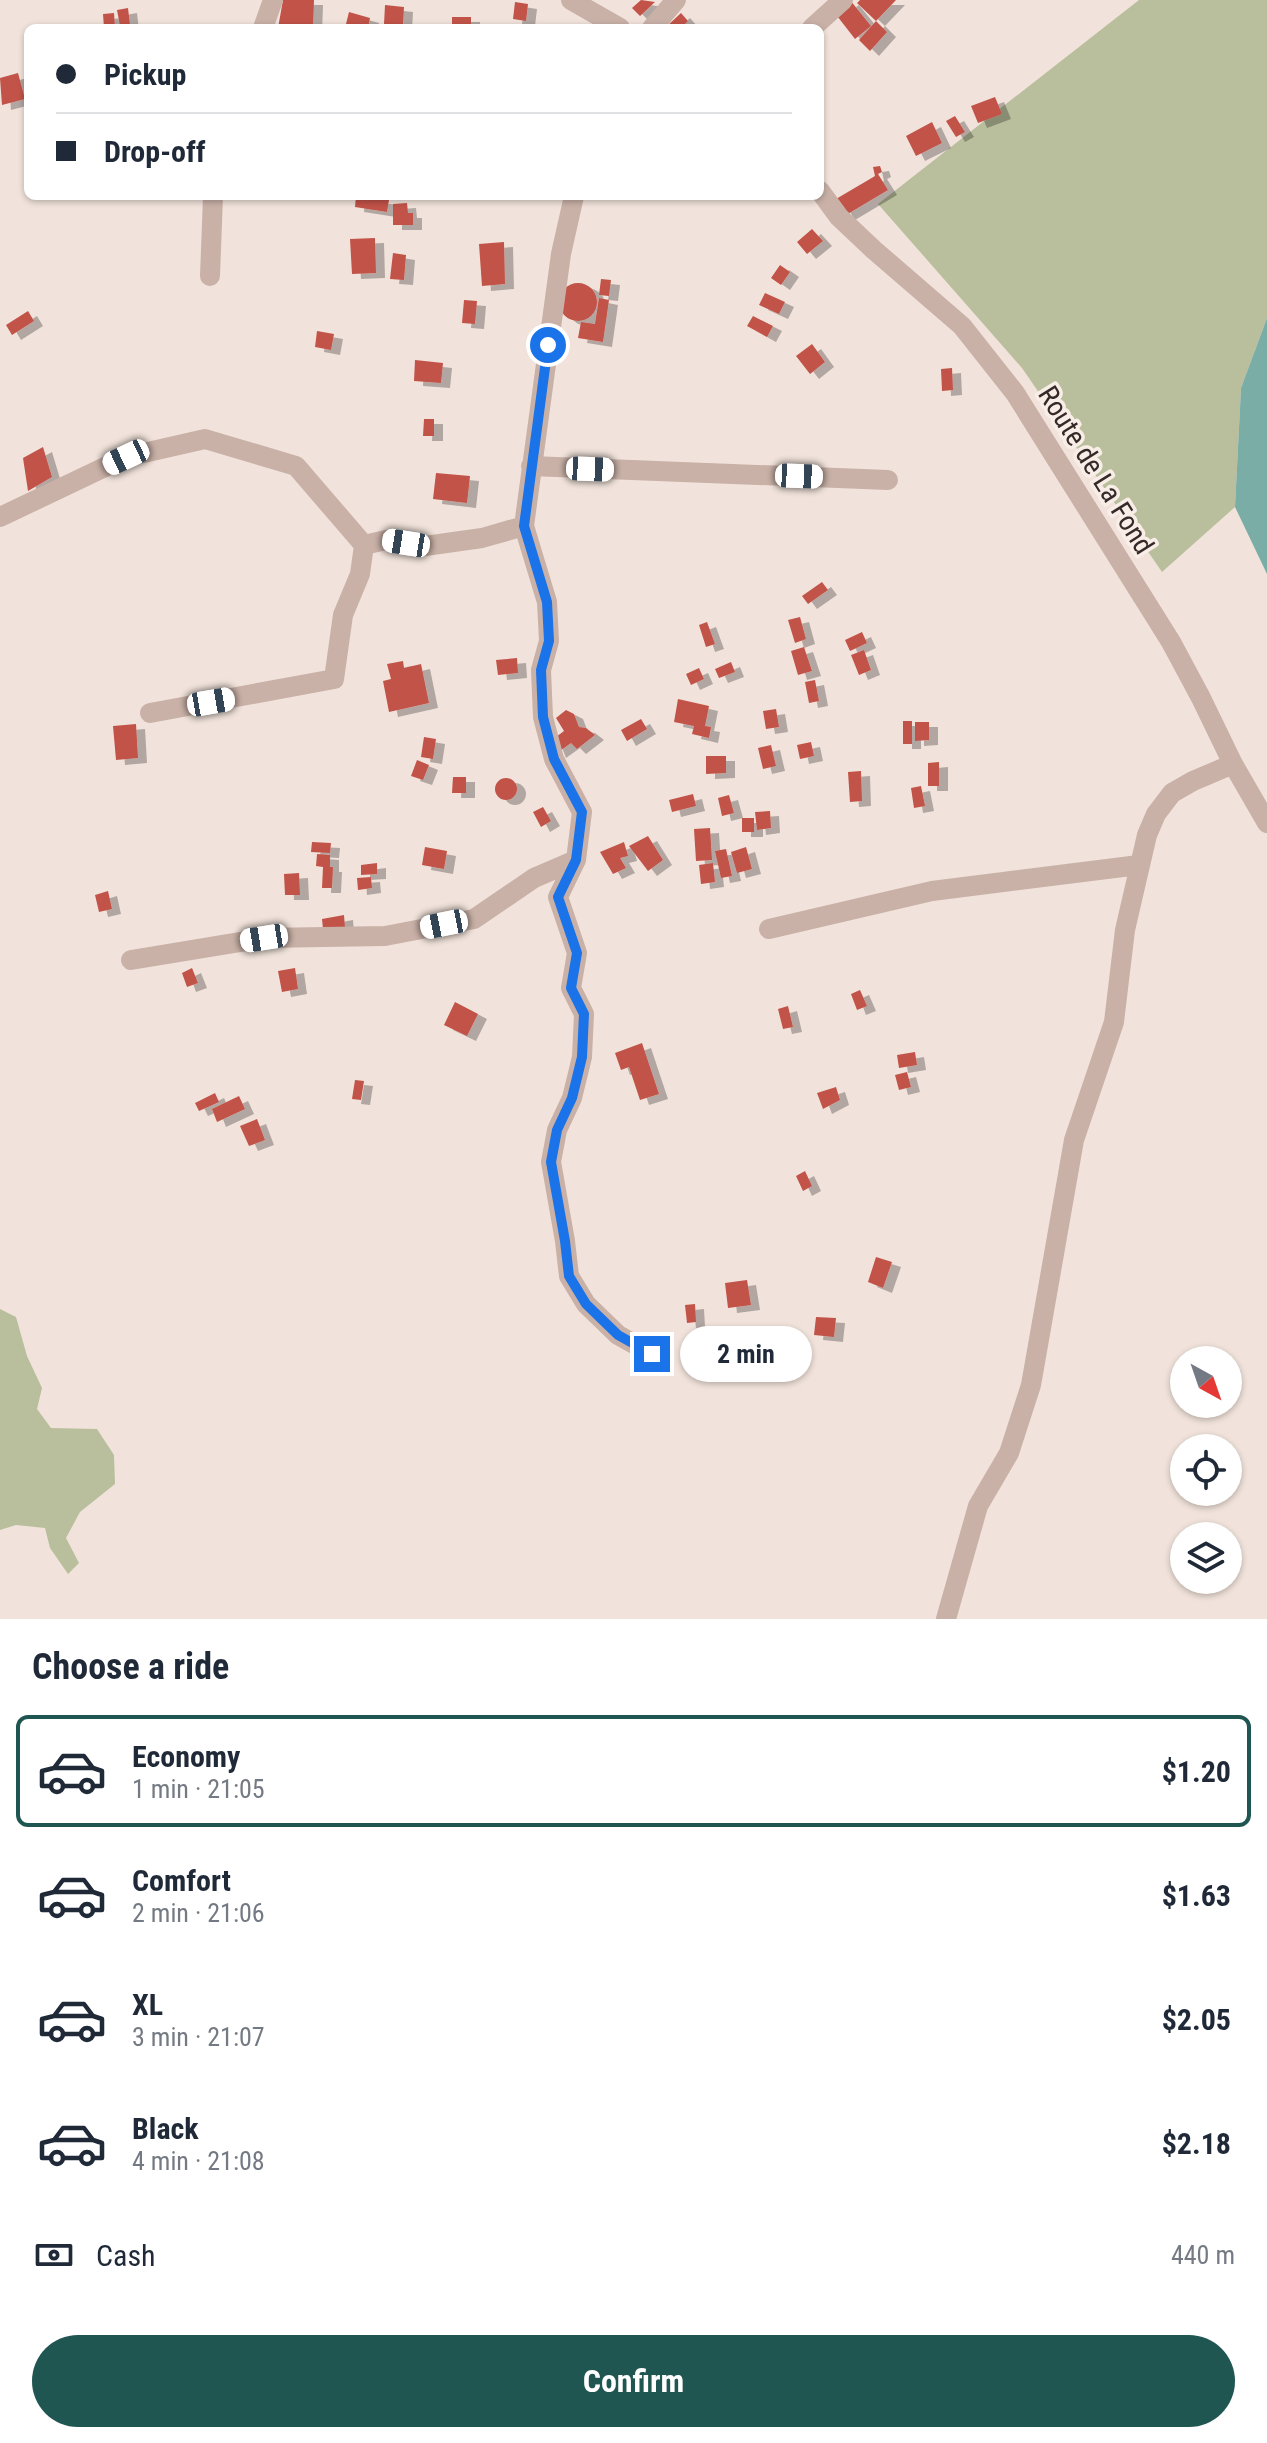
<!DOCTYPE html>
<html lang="en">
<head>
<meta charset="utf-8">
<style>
	:root { --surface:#fff; --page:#f6f6f7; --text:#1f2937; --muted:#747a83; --line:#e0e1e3; --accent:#1f5651 }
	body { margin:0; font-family:"Roboto Condensed",sans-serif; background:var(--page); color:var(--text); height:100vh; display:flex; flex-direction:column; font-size:30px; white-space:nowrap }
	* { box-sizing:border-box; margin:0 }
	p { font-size:26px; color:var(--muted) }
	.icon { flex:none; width:44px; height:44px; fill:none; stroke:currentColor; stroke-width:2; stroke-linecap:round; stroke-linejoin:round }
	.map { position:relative; height:1619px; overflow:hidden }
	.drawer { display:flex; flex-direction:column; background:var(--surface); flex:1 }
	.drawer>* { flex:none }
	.banner { position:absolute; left:24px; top:24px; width:800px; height:176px; border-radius:12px; box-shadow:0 2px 6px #0004; display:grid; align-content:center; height:176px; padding:0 32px; background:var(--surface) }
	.needle { width:52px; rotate:140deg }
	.buttons { position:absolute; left:1170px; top:1346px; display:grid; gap:16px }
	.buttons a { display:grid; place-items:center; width:72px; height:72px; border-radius:50%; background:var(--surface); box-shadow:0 2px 6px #0004; font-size:40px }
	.end { position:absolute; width:36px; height:36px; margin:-18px; border:10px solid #1a73e8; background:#fff; box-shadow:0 0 0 4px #fff }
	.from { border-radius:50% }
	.bubble { position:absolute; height:56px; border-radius:28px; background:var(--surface); box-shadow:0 2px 6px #0004; font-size:26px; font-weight:700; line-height:56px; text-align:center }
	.car { position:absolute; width:24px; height:48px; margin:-24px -12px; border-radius:10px; box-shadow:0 0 6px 2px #0007; background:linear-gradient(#fff 24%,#345 0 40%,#fff 0 76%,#345 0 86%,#fff 0) }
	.banner b { display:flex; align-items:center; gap:28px; height:76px; font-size:30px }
	.banner b+b { border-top:2px solid var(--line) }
	.banner i { width:20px; height:20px; background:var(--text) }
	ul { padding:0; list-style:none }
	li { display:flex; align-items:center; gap:24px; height:112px; margin:0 16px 12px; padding:0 16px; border:4px solid transparent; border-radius:12px }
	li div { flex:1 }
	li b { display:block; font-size:30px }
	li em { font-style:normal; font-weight:700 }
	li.active { border-color:var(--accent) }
	li>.icon { width:72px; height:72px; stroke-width:1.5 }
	h2 { padding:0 32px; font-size:36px; line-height:96px }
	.pay { display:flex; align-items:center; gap:20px; height:88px; padding:0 32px; font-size:30px }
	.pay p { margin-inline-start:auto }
	.action { display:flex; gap:16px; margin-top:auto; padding:16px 32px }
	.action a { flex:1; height:92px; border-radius:48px; background:var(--accent); color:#fff; font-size:32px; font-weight:700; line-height:92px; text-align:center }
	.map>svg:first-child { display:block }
	.green { fill:#b9bf9c }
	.water { fill:#7bada7 }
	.building { fill:#c25348; filter:url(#shadow) }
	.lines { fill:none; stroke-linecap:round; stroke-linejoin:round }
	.minor { stroke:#c9b1a7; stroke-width:20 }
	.route { stroke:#1a73e8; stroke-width:10 }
	.labels { text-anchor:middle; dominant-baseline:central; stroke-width:7; stroke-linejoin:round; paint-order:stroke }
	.street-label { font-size:28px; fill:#352a28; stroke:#f9eee7 }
</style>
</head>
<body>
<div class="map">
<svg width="1267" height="1619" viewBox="0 0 1267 1619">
	<defs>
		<filter id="shadow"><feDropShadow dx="9" dy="5" stdDeviation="0" flood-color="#0004"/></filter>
	</defs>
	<rect width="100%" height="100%" fill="#f1e3db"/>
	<path class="green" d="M1139,0H1267V318L1241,388L1235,507L1162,572L1022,368L878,204Z
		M0,1309L16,1317L27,1356L42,1388L37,1409L51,1428L97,1429L114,1455L115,1484L80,1512L66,1538L79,1563L68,1574L50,1548L45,1528L16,1525L0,1530Z"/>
	<path class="water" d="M1267,318V574L1235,507L1241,388Z"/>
	<path class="building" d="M283,0H314L313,28H278Z
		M641,0L655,2L640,16L632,8Z
		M850,0L871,26L855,39L834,12Z
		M860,0H896L876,21L857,3Z
		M515,2L528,4L526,21L513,19Z
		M385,5L404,7L403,25L384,24Z
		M128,8L130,25L120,26L117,10Z
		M349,12L370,18L368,28H345Z
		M114,13L115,27L104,28L103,14Z
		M681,13L688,21L681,28H665Z
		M452,17H471V28H452Z
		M876,21L887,32L870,51L859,40Z
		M18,73L25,99L2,105L0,78Z
		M995,97L1002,114L978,123L971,106Z
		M955,116L965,132L956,137L946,121Z
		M932,122L942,143L916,156L906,136Z
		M880,166L882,172L878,174L888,190L846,215L836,199L875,176L873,167Z
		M356,196L389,200L387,212L355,207Z
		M407,203L408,213H413V225H393V204Z
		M812,229L823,241L807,254L797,242Z
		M375,238L376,273L352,274L350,239Z
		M504,242L505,284L482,286L479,244Z
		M393,253L406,255L404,280L390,279Z
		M780,265L790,272L781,285L771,278Z
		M601,279L611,280L609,296L599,295Z
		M559 302a19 19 0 1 1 38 0a19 19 0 1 1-38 0Z
		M765,293L785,302L779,314L759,305Z
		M599,298L609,300L603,342L578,338L581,322L595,324Z
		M464,300L477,301L475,324L462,323Z
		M28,311L34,321L12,335L6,325Z
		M753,316L773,326L767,337L747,326Z
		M317,331L334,334L331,350L315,347Z
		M812,344L825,362L810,374L796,356Z
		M415,360L443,363L441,383L414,381Z
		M952,368L953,390L942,391L941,369Z
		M424,419H434V436H423Z
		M43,447L52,477L28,491L23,458Z
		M436,473L470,476L467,503L433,499Z
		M822,582L828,590L808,604L802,596Z
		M800,617L806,639L795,643L788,620Z
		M707,622L715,644L706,647L699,625Z
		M862,632L867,643L850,651L845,640Z
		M804,647L812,671L798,675L791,651Z
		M864,650L871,670L859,675L851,655Z
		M517,658L518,673L498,675L496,660Z
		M403,661L404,668L421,664L429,703L389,712L383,681L391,679L387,664Z
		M731,662L735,672L719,678L715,669Z
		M699,668L704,679L691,685L686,674Z
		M815,680L819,701L809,703L805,682Z
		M678,699L709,706L705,726L711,727L709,738L692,734L694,726L674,722Z
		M776,709L779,727L766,729L763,711Z
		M566,710L574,714L579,727L586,728L595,735L577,749L571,743L557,753L552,740L564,731L556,718Z
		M641,719L647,729L627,741L621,730Z
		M903,721H912V744H903Z
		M915,722H929V740L915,741Z
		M136,724L138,758L116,760L113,726Z
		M424,737L436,739L433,759L421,757Z
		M811,742L814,756L800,759L797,745Z
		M771,745L776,766L763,769L758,748Z
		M706,756H726V773L706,774Z
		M417,760L429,765L423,780L411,776Z
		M939,762V786H928V763Z
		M861,771L862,801L850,802L848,772Z
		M453,777H466V793H452Z
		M495 789a11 11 0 1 1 22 0a11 11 0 1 1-22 0Z
		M921,786L925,806L914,808L911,788Z
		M693,794L696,806L672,812L669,800Z
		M729,795L734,813L722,816L718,798Z
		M543,807L551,821L541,827L533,812Z
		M770,811L771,828L757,830L755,812Z
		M742,818H754V832H742Z
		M710,828L712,860L696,861L694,829Z
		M648,836L663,860L648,871L629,846Z
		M312,842L331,843L330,853L311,852Z
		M624,842L628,856L620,858L626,868L613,874L600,852Z
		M425,847L447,851L444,869L422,865Z
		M746,847L752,869L737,873L731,852Z
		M726,849L732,876L721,878L715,851Z
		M317,854L330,855V867H333L332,888H322L323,867L316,866Z
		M377,863V874L361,875V865Z
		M713,863L715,882L701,884L699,865Z
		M299,873L300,895H285L284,874Z
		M371,877L372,888L358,890L357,878Z
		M108,891L112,909L99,912L95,895Z
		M344,915L345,928L323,929L322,919Z
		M192,968L198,983L187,987L182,973Z
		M295,968L298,989L282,992L278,971Z
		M860,990L867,1006L857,1010L851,994Z
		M455,1002L478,1014L467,1036L444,1025Z
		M788,1006L793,1027L783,1029L778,1009Z
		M642,1043L659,1094L640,1100L629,1067L621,1070L615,1053Z
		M915,1052L917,1065L899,1068L897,1055Z
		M907,1072L911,1087L899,1090L895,1075Z
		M355,1080L364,1081L361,1100L352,1099Z
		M836,1087L840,1100L823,1109L817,1093Z
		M215,1093L219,1102L199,1111L195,1103Z
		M239,1096L245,1109L217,1122L212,1109Z
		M257,1119L265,1140L249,1146L240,1126Z
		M805,1171L812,1186L803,1191L796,1176Z
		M876,1257L892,1262L883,1288L868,1282Z
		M747,1280L751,1305L728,1308L725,1283Z
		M695,1304L696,1322L687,1323L685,1305Z
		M816,1317L836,1318L834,1337L814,1335Z"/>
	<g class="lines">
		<path class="minor" d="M571,0L620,28
			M263,28L273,0
			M652,28L676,0
			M812,28L843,0
			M820,191L839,217L874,250L962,326L1015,393L1171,642L1201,698L1233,764L1267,823
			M210,276L213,196
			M531,466L888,480
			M0,517L126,457L205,439L296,466L364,545L386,540L425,546L482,538L524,526
			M150,713L334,679L343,615L360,574L364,545
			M576,860L558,897L577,953L571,988L584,1014L582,1057L572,1098L557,1130L551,1162L565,1241L569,1276L586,1304L618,1335L652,1354
			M769,929L932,891L1139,865
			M131,960L264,938L385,936L474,919L534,878L576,860L582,812L554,759L543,717L541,670L549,641L547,602L524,526L561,254L574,196
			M946,1619L978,1506L1009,1453L1031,1385L1074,1140L1114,1022L1125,930L1147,835L1156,814L1172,793L1193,781L1233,764"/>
	</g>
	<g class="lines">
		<path class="route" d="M548,345L524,526L547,602L549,641L541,670L543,717L554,759L582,812L576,860L558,897L577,953L571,988L584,1014L582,1057L572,1098L557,1130L551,1162L565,1241L569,1276L586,1304L618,1335L652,1354"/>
	</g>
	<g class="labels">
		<g class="street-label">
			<text transform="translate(1096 470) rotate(58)">Route de La Fond</text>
		</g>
	</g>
</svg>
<div class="buttons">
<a><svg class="needle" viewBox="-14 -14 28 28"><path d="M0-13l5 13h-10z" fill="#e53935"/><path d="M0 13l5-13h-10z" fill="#747a83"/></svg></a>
<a><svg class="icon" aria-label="locate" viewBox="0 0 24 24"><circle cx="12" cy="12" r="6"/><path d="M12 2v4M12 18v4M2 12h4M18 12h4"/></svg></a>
<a><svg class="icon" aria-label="layers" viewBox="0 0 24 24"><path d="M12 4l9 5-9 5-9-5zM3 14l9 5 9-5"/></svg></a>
</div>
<i class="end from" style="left:548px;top:345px"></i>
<i class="end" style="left:652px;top:1354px"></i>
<div class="bubble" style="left:680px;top:1326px;width:132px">2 min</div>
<i class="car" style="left:126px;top:457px;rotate:245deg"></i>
<i class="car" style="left:590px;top:469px;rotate:92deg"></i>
<i class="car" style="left:799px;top:476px;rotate:92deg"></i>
<i class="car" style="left:406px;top:543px;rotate:279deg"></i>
<i class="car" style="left:211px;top:702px;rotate:80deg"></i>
<i class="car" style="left:444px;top:924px;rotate:259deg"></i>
<i class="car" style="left:264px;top:938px;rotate:261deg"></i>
<div class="banner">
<b><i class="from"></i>Pickup</b>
<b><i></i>Drop-off</b>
</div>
</div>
<section class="drawer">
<h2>Choose a ride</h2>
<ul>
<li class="active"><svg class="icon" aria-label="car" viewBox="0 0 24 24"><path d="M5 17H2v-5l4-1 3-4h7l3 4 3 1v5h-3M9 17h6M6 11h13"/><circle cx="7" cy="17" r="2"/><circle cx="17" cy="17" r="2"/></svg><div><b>Economy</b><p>1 min · 21:05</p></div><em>$1.20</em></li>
<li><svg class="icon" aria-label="car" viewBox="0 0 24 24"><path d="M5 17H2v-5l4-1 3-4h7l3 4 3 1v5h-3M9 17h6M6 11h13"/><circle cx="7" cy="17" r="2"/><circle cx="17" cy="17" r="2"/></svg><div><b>Comfort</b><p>2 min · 21:06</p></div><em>$1.63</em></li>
<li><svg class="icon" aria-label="car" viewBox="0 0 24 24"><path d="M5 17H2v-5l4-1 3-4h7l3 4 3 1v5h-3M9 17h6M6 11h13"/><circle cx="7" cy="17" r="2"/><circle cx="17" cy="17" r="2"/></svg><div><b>XL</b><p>3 min · 21:07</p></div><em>$2.05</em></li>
<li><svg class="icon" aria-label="car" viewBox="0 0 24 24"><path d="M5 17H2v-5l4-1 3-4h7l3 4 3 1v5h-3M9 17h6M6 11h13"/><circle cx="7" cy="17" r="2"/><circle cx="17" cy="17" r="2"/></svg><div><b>Black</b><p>4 min · 21:08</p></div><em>$2.18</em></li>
</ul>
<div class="pay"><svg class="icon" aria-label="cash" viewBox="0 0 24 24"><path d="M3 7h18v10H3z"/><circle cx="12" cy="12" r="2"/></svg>Cash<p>440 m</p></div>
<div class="action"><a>Confirm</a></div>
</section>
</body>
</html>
